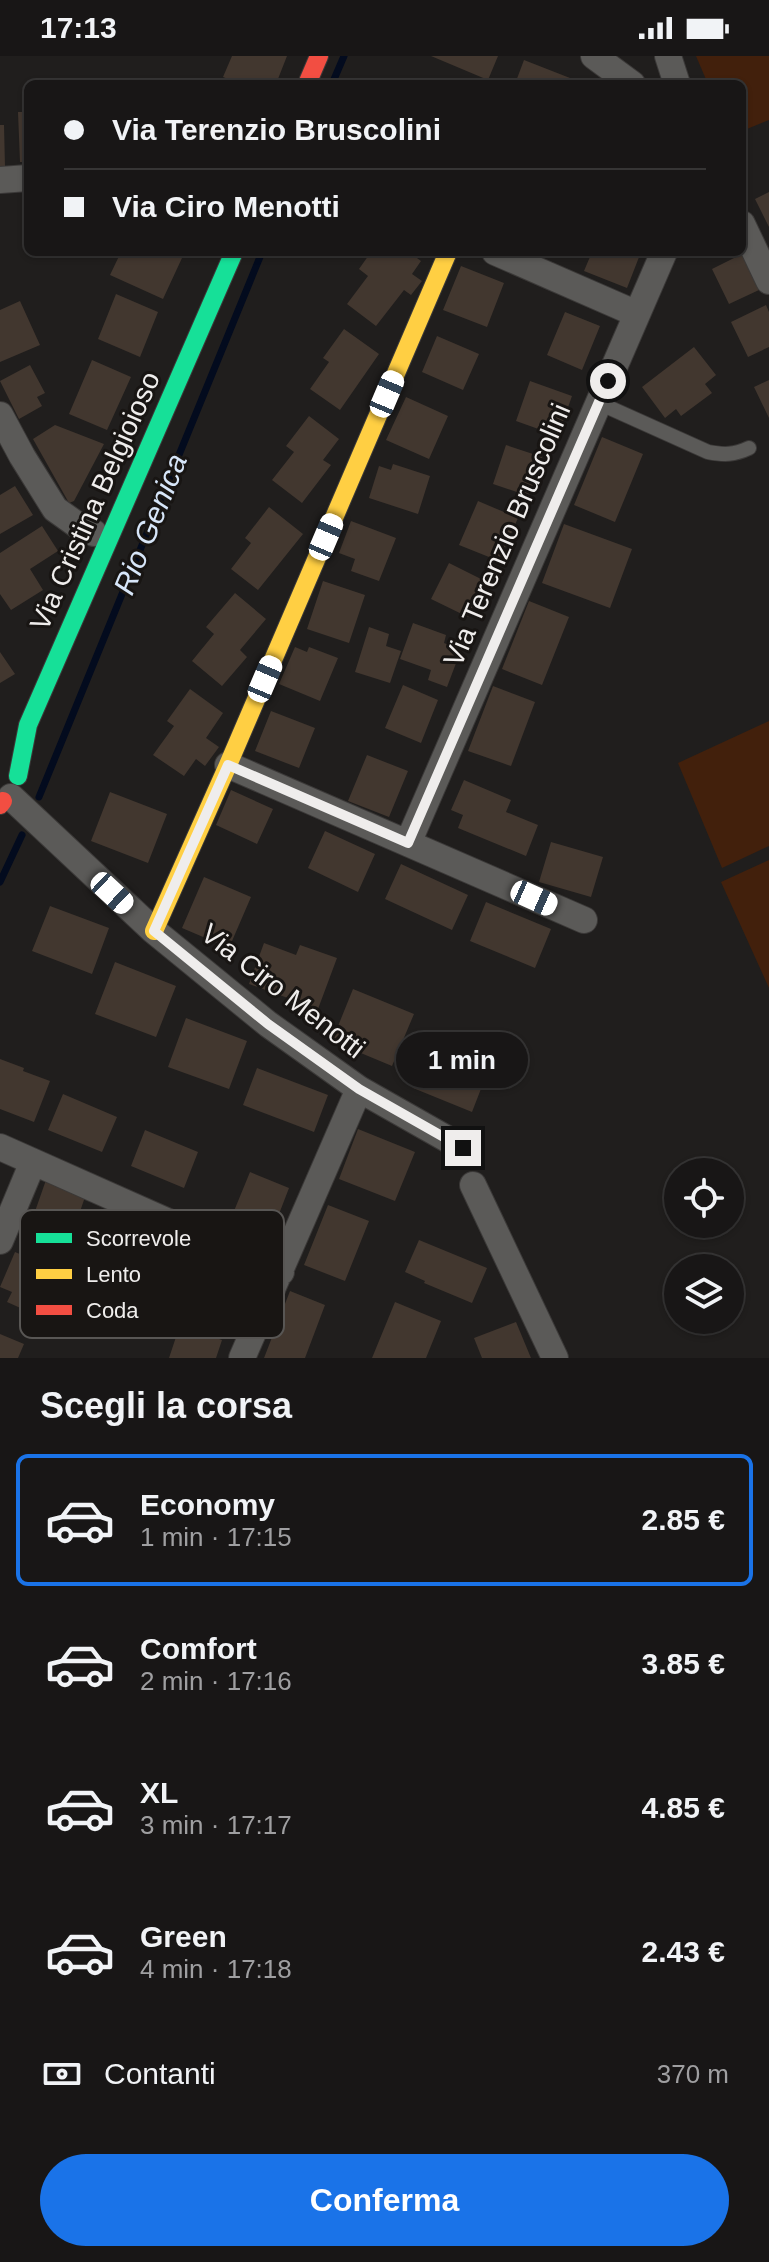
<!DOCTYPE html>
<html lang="it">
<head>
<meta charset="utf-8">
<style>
	:root { --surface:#181616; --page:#252323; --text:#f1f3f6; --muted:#9f9fa1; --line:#363535; --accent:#1a73e8 }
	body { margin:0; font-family:Arial,sans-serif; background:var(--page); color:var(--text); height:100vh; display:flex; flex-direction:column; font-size:30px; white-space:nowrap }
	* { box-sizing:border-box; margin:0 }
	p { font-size:26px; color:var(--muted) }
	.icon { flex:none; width:44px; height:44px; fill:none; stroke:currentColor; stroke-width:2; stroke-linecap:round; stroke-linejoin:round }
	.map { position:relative; height:1302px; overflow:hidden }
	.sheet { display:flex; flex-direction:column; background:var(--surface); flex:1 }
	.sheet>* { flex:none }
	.hud { position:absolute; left:24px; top:24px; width:722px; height:176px; border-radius:12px; box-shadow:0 2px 6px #0004,0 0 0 2px var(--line); display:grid; align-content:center; height:176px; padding:0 40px; background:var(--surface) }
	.controls { position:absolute; left:664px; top:1102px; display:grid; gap:16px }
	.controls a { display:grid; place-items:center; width:80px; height:80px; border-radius:50%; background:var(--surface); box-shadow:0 2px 6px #0004,0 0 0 2px var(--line); font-size:40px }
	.end { position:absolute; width:36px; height:36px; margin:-18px; border:10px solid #efedec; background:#111; box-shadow:0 0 0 4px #111 }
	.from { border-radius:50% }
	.bubble { position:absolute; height:56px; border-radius:28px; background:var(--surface); box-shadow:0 2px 6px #0004,0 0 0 2px var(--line); font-size:26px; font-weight:600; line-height:56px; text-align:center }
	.car { position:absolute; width:24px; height:48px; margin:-24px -12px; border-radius:10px; box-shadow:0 0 6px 2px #0007; background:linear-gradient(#fff 24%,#345 0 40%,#fff 0 76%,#345 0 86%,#fff 0) }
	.hud b { display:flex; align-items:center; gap:28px; height:76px; font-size:30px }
	.hud b+b { border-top:2px solid var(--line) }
	.hud i { width:20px; height:20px; background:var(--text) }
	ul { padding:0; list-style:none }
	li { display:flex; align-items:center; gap:24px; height:132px; margin:0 16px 12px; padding:0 24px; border:4px solid transparent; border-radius:12px }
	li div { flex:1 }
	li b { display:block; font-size:30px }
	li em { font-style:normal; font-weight:600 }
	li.active { border-color:var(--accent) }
	li>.icon { width:72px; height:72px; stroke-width:1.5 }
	h2 { padding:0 40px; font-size:36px; line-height:96px }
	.pay { display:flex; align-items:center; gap:20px; height:88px; padding:0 40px; font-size:30px }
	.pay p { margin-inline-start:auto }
	.primary-button { display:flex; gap:16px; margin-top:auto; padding:16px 40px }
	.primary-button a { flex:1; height:92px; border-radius:48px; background:var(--accent); color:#fff; font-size:32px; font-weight:600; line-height:92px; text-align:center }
	.status { display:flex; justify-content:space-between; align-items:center; height:56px; padding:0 40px; background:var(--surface); direction:ltr }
	.status svg { height:22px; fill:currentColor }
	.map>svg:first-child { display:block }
	.green { fill:#42200c }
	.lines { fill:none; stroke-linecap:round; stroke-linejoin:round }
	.stream { stroke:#030b1e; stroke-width:7 }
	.building { fill:#42372f }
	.lane-casing { stroke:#3b3938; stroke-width:16 }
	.street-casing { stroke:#3b3938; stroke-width:28 }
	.fast-casing { stroke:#3b3938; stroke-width:20 }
	.slow-casing { stroke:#3b3938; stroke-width:20 }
	.jam-casing { stroke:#3b3938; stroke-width:20 }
	.lane { stroke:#5b5a58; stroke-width:14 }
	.street { stroke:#5b5a58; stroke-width:26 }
	.fast { stroke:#16e098; stroke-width:18 }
	.slow { stroke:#ffcf43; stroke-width:18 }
	.jam { stroke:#f24e42; stroke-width:18 }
	.route { stroke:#efedec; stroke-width:10 }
	.labels { text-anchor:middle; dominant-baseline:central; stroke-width:6; stroke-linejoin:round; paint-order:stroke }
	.street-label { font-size:28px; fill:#efedec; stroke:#181513 }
	.water-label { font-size:30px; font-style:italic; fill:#d7e6f9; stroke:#181513 }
	.key { fill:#181513; stroke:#585654; stroke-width:2 }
	.key-label { font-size:22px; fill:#efedec }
</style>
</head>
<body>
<div class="status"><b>17:13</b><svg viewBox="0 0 49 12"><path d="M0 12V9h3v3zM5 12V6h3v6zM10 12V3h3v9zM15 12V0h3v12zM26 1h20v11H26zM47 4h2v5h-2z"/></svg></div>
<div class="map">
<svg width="769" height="1302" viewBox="0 0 769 1302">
	<rect width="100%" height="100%" fill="#201e1d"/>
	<path class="green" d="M696,0H769V64L742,75V28H708Z
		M769,665V790L722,812L678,707Z
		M769,804V932L721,826Z"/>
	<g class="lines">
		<path class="stream" d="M332,28L344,0
			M39,741L262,196
			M0,826L22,779"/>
	</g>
	<path class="building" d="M232,0H287L276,28H240L223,21Z
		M431,0H498L488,24Z
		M524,4L570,22L568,28H515Z
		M18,56H28V106H20Z
		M0,69H4L5,111H0Z
		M769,136V171L755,143Z
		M121,196H170L182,202L163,243L110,219Z
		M371,196H409L421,205L412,218L422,225L411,239L404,234L376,270L347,248L368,220L359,213Z
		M592,196H641L627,232L584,215Z
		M742,198L759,234L729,248L712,213Z
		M461,210L504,227L487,271L443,254Z
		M116,238L158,256L140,301L98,283Z
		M20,245L40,289L0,306V254Z
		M766,249L769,256V291L748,301L731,266Z
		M565,256L600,270L582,314L547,299Z
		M344,273L379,298L340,354L310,333L329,306L323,302Z
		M437,280L479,298L463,334L422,316Z
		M694,291L716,319L705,328L712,337L681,360L676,353L665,362L642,331Z
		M92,304L131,321L107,374L69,358Z
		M30,309L45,337L37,341L42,350L19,363L0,325Z
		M769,324V362L754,331Z
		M530,325L572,340L558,380L516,365Z
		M406,341L448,360L429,403L386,384Z
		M309,360L339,383L323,404L331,409L302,447L272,424L294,396L286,390Z
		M55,369L104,388L74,445L69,447L33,383Z
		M602,381L643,398L615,466L574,449Z
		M506,389L542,401L529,440L493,428Z
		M393,408L430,420L418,458L369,442L379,410L391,414Z
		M15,430L33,459L0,478V439Z
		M478,445L518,462L499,505L459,489Z
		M269,451L303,478L258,534L231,513L251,487L245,482Z
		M351,465L396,482L379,525L351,515L355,503L339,497Z
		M564,468L632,493L610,552L542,527Z
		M42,470L58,495L30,513L43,534L11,554L0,538V497Z
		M449,507L485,525L468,561L431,543Z
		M323,525L365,539L349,587L307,573Z
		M235,537L266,563L240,594L247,601L222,630L192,605L214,578L206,571Z
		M529,545L569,561L542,629L502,613Z
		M413,567L446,579L444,587L461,594L447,631L428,624L431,614L400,603Z
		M369,571L389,578L386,590L401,595L390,627L355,616Z
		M295,591L307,596L309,591L338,602L320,645L279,628Z
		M0,596L15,618L0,627Z
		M403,629L438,644L421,687L385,672Z
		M493,630L535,646L511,710L468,695Z
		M190,633L223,657L206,682L219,691L205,710L196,703L184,720L153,699L174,670L167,665Z
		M271,655L315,672L299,712L255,695Z
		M367,699L408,715L389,761L348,745Z
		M464,724L511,744L506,756L538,769L526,800L458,772L463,759L451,754Z
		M231,734L273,753L257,788L216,769Z
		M110,736L167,758L148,807L91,785Z
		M325,775L375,798L358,836L308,812Z
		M551,786L603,801L591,841L539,826Z
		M401,808L468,839L452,874L385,843Z
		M204,821L251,841L229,892L182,872Z
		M486,846L551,873L535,912L470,885Z
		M50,850L109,872L92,918L32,895Z
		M264,887L296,899L300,889L337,902L318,953L249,928Z
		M115,906L176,930L156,981L95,958Z
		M353,933L414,958L392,1010L332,985Z
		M186,962L247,985L229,1033L168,1011Z
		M432,983L491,1007L472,1056L413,1032Z
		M0,1003L24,1012L23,1015L50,1025L34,1066L0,1053Z
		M257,1012L328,1039L314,1076L243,1049Z
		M63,1038L117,1061L102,1096L48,1074Z
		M358,1073L415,1096L395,1145L339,1123Z
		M145,1074L198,1096L184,1132L131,1110Z
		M250,1116L289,1132L274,1171L234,1155Z
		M46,1124L86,1138L72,1179L32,1164Z
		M328,1149L369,1165L345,1225L304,1209Z
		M419,1184L487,1212L472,1247L424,1227L425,1225L405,1216Z
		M15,1196L53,1212L34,1258L7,1246L12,1236L0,1231Z
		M290,1235L325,1249L305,1302H264Z
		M395,1246L441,1265L426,1302H372Z
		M516,1266L531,1302H482L474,1282Z
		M180,1269L222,1284L216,1302H169Z
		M0,1278L24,1288L18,1302H0Z"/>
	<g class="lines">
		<g class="lane-casing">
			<path id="lane" d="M599,347L708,396C724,399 734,399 749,392"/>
		</g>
		<g class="street-casing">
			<path id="street" d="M594,0L632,28
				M668,0L677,28
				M0,124L28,122
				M742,168L769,225
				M495,196L637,258
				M0,359L22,400L55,453L83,473L94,477
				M228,709L584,864
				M11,741L154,875L268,968L359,1033L463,1092
				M408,787L664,196
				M0,1091L281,1216
				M473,1129L555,1302
				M0,1185L33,1106
				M242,1302L359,1033"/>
		</g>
		<g class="fast-casing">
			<path id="fast" d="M18,720L28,669L234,196"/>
		</g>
		<g class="slow-casing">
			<path id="slow" d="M154,875L228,709L448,196"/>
		</g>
		<g class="jam-casing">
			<path id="jam" d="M307,28L319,0
				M0,749L3,745"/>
		</g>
		<use href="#lane" class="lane"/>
		<use href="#street" class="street"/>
		<use href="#fast" class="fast"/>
		<use href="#slow" class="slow"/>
		<use href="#jam" class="jam"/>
	</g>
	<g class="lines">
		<path class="route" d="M463,1092L359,1033L268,968L154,875L228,709L408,787L608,325"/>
	</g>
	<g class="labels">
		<g class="street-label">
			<text transform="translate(95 445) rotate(-66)">Via Cristina Belgioioso</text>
			<text transform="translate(507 479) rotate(-67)">Via Terenzio Bruscolini</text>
			<text transform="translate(283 935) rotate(38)">Via Ciro Menotti</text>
		</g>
		<g class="water-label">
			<text transform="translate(150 468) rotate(-68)">Rio Genica</text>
		</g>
	</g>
	<rect x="20" y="1154" width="264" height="128" rx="12" class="key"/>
	<rect x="36" y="1177" width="36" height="10" fill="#16e098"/>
	<rect x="36" y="1213" width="36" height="10" fill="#ffcf43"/>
	<rect x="36" y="1249" width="36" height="10" fill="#f24e42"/>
	<g class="key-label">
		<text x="86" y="1190">Scorrevole</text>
		<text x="86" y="1226">Lento</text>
		<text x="86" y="1262">Coda</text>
	</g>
</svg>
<div class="controls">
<a><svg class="icon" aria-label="locate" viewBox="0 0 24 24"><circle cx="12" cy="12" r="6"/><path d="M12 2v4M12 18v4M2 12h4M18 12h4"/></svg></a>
<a><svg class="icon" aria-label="layers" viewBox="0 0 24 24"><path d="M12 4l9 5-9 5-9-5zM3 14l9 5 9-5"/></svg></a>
</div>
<i class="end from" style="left:608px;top:325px"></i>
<i class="end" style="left:463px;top:1092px"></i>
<div class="bubble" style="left:396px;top:976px;width:132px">1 min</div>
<i class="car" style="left:387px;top:338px;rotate:23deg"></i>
<i class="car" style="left:326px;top:481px;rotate:23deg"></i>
<i class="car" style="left:265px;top:623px;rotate:23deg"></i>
<i class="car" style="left:112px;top:837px;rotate:133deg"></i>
<i class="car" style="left:534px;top:842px;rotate:114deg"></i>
<div class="hud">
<b><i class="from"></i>Via Terenzio Bruscolini</b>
<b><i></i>Via Ciro Menotti</b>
</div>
</div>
<section class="sheet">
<h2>Scegli la corsa</h2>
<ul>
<li class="active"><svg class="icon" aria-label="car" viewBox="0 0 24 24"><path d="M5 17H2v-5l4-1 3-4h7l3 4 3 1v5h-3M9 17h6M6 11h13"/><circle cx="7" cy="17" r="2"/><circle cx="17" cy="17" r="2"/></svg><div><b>Economy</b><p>1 min · 17:15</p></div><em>2.85 €</em></li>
<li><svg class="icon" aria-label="car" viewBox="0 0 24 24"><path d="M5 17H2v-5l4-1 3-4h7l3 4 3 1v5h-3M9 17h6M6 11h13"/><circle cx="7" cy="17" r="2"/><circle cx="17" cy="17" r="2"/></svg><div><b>Comfort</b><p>2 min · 17:16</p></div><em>3.85 €</em></li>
<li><svg class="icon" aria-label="car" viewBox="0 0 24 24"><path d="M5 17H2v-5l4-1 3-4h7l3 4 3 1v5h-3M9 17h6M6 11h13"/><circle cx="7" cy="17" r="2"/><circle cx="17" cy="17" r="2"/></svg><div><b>XL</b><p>3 min · 17:17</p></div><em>4.85 €</em></li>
<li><svg class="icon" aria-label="car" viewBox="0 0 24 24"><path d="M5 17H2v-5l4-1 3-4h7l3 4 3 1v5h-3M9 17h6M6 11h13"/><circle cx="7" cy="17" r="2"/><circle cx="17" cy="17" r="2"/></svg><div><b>Green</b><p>4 min · 17:18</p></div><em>2.43 €</em></li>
</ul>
<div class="pay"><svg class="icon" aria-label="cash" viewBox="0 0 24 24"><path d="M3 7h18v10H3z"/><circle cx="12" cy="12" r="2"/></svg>Contanti<p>370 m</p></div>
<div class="primary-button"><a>Conferma</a></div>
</section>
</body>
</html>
